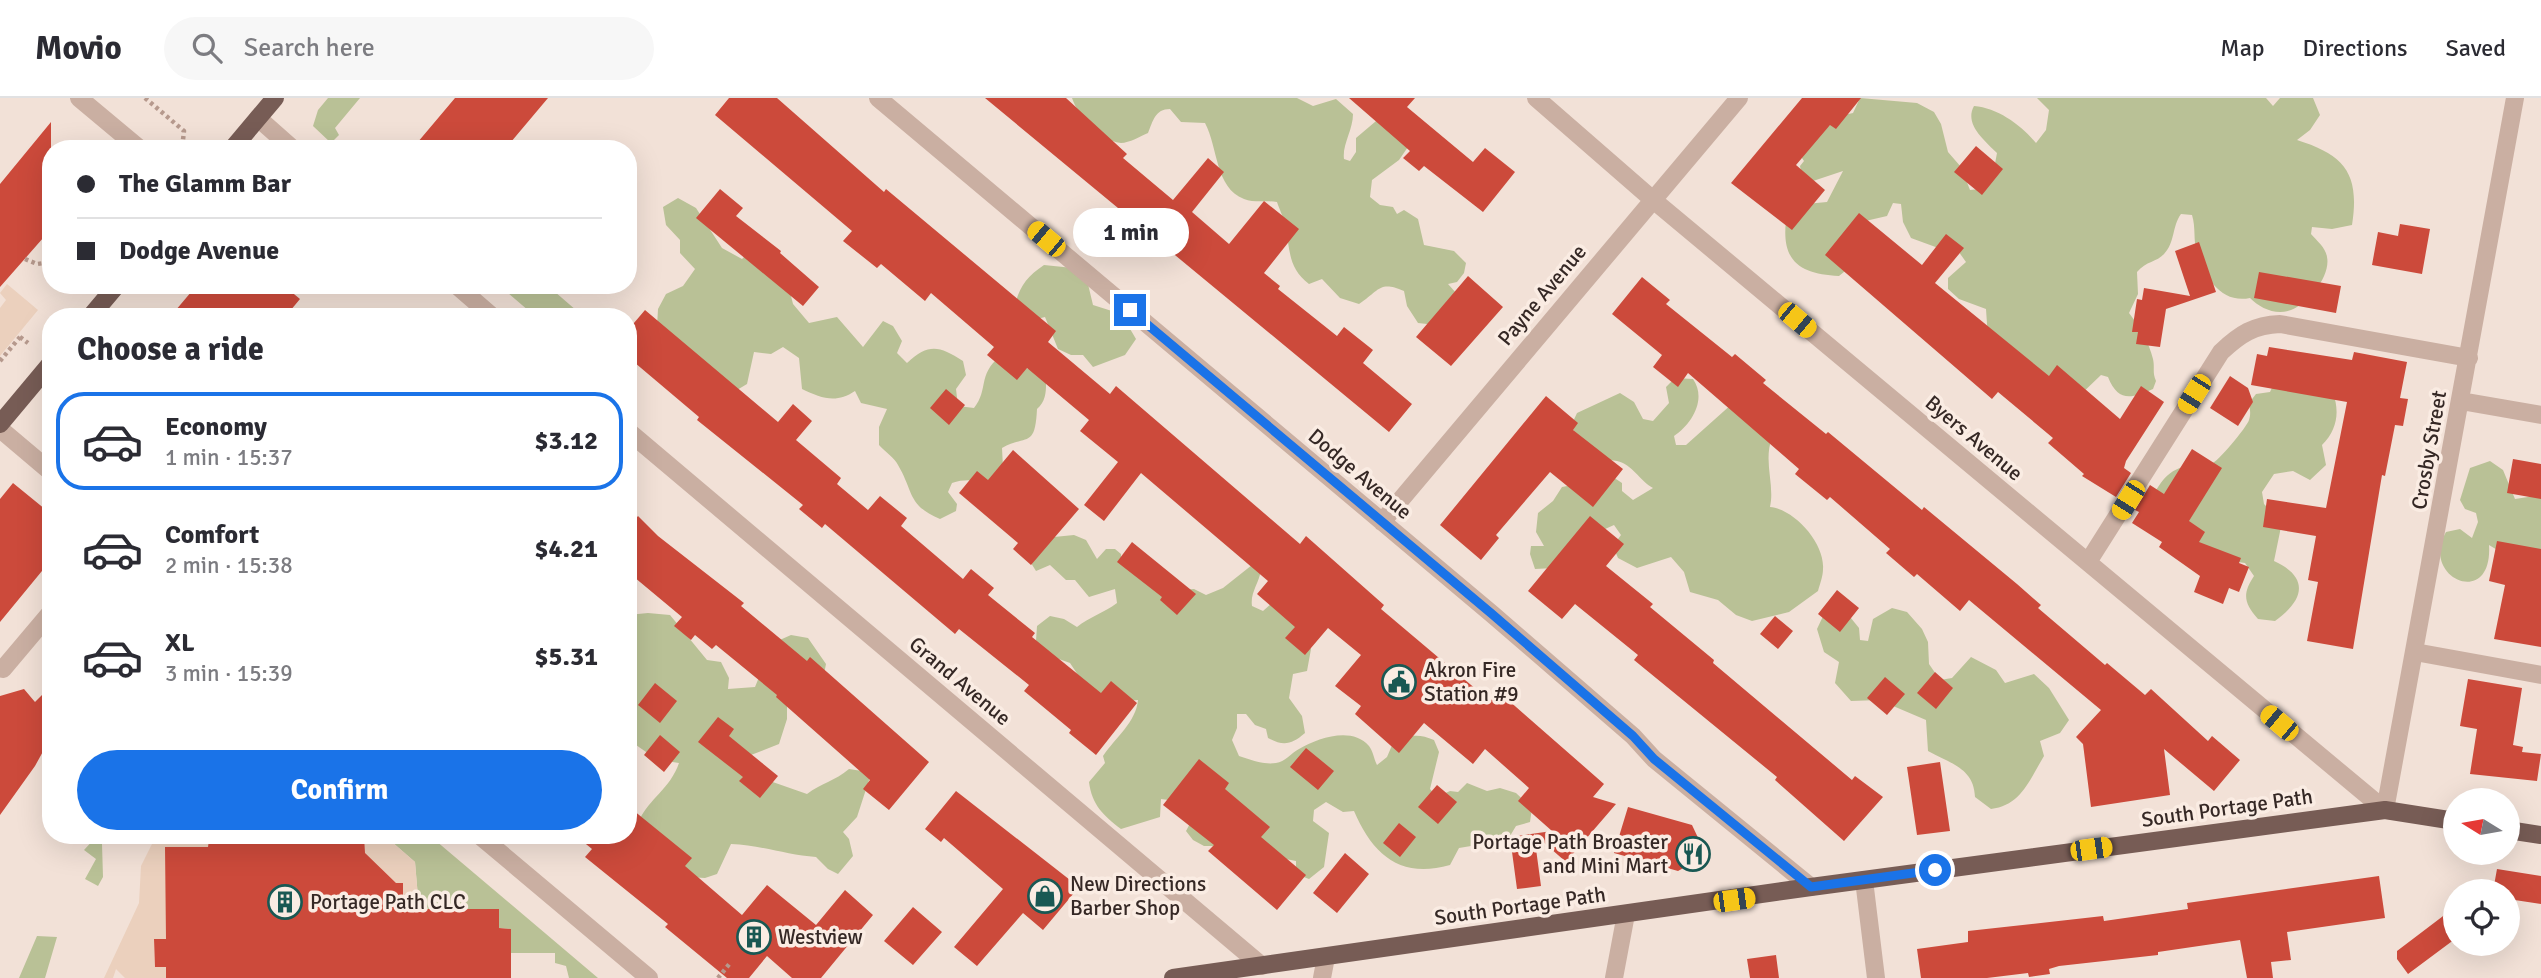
<!DOCTYPE html>
<html lang="en">
<head>
<meta charset="utf-8">
<style>
	:root { --surface:#fff; --page:#f7f7f7; --text:#2b2b33; --muted:#7c7c81; --line:#e1e1e2; --accent:#1a73e8 }
	body { margin:0; font-family:Signika,sans-serif; background:var(--page); color:var(--text); height:100vh; display:flex; flex-direction:column; font-size:26px; white-space:nowrap }
	* { box-sizing:border-box; margin:0 }
	p { font-size:23px; color:var(--muted) }
	.icon { flex:none; width:38px; height:38px; fill:none; stroke:currentColor; stroke-width:2; stroke-linecap:round; stroke-linejoin:round }
	.map { position:relative; flex:1; overflow:hidden }
	.sheet { position:absolute; left:42px; top:210px; width:595px; height:536px; display:flex; flex-direction:column; background:var(--surface); border-radius:28px; box-shadow:0 7px 28px #0002 }
	.sheet>* { flex:none }
	.top-card { position:absolute; left:42px; top:42px; width:595px; height:154px; border-radius:28px; box-shadow:0 7px 28px #0002; display:grid; align-content:center; height:154px; padding:0 35px; background:var(--surface) }
	.needle { width:46px; rotate:281deg }
	.fabs { position:absolute; left:2443px; top:690px; display:grid; gap:14px }
	.fabs a { display:grid; place-items:center; width:77px; height:77px; border-radius:50%; background:var(--surface); box-shadow:0 7px 28px #0002; font-size:35px }
	.end { position:absolute; width:32px; height:32px; margin:-16px; border:9px solid #1a73e8; background:#fff; box-shadow:0 0 0 4px #fff }
	.from { border-radius:50% }
	.bubble { position:absolute; height:49px; border-radius:24px; background:var(--surface); box-shadow:0 7px 28px #0002; font-size:23px; font-weight:700; line-height:49px; text-align:center }
	.car { position:absolute; width:21px; height:42px; margin:-21px -10px; border-radius:9px; box-shadow:0 0 5px 2px #0007; background:linear-gradient(#f5c518 24%,#345 0 40%,#f5c518 0 76%,#345 0 86%,#f5c518 0) }
	.top-card b { display:flex; align-items:center; gap:24px; height:66px; font-size:26px }
	.top-card b+b { border-top:2px solid var(--line) }
	.top-card i { width:18px; height:18px; background:var(--text) }
	ul { padding:0; list-style:none }
	li { display:flex; align-items:center; gap:21px; height:98px; margin:0 14px 10px; padding:0 21px; border:4px solid transparent; border-radius:28px }
	li div { flex:1 }
	li b { display:block; font-size:26px }
	li em { font-style:normal; font-weight:700 }
	li.selected { border-color:var(--accent) }
	li>.icon { width:63px; height:63px; stroke-width:1.5 }
	h2 { padding:0 35px; font-size:32px; line-height:84px }
	.action { display:flex; gap:14px; margin-top:auto; padding:14px 35px }
	.action a { flex:1; height:80px; border-radius:42px; background:var(--accent); color:#fff; font-size:28px; font-weight:700; line-height:80px; text-align:center }
	header { display:flex; align-items:center; gap:42px; box-sizing:border-box; height:98px; padding:0 35px; background:var(--surface); border-bottom:2px solid var(--line) }
	header strong { font-size:33px }
	nav { display:flex; gap:38px; margin-inline-start:auto; font-size:24px }
	.search { width:490px; height:63px; background:var(--page); display:flex; align-items:center; gap:18px; box-sizing:border-box; padding:0 24px; border-radius:38px; color:var(--muted); font-size:26px }
	.map>svg:first-child { display:block }
	.green { fill:#b9c196 }
	.plaza { fill:#ebd0bd }
	.building { fill:#cc4a3b }
	.lines { fill:none; stroke-linecap:round; stroke-linejoin:round }
	.path { stroke:#b6998d; stroke-width:4.5; stroke-dasharray:3.5 3.5; stroke-linecap:butt }
	.minor { stroke:#caafa2; stroke-width:18 }
	.major { stroke:#775c55; stroke-width:18 }
	.route { stroke:#1a73e8; stroke-width:9 }
	.labels { text-anchor:middle; dominant-baseline:central; stroke-width:7; stroke-linejoin:round; paint-order:stroke }
	.street-label { font-size:21px; fill:#352825; stroke:#faece3 }
	.poi-label { font-size:21px; fill:#352825; stroke:#faece3; text-anchor:start }
</style>
</head>
<body>
<header>
<strong>Movio</strong>
<div class="search"><svg class="icon" aria-label="search" viewBox="0 0 24 24"><circle cx="10" cy="10" r="6"/><path d="M15 15l6 6"/></svg>Search here</div>
<nav><a>Map</a><a>Directions</a><a>Saved</a></nav>
</header>
<div class="map">
<svg width="2541" height="880" viewBox="0 0 2541 880">
	<rect width="100%" height="100%" fill="#f2e1d7"/>
	<path class="green" d="M328,0H360L335,30L339,37L331,45L313,28L318,12Z
		M1072,0H1297L1313,8L1336,1L1353,16C1353,32 1342,47 1344,61L1350,63L1356,54V40L1382,18L1410,46L1399,62L1372,82L1370,99L1380,107L1393,109L1397,116L1404,112L1418,121L1424,147L1454,153L1466,165L1464,175L1457,184L1448,186L1457,196L1436,227L1418,225L1407,208L1404,193C1379,182 1379,193 1359,206L1340,200L1322,181L1309,186C1289,171 1290,154 1286,131C1285,122 1280,113 1277,104C1266,102 1254,105 1244,101C1215,90 1218,49 1205,25L1181,24L1170,11C1155,11 1153,23 1148,35C1141,38 1129,45 1121,45C1098,42 1079,20 1072,0Z
		M1860,0L1917,5L1934,14L1941,26L1948,54L1961,69L1970,92L1980,91L1994,71L1997,55C1984,42 1964,26 1974,8C1998,10 2021,27 2036,45L2046,32L2049,12L2037,0H2266L2273,8L2280,0H2313L2320,17L2310,32L2297,42C2345,57 2360,76 2352,127L2332,131L2312,129L2311,136C2317,143 2326,150 2327,159C2331,178 2308,206 2291,212C2276,218 2260,210 2250,200C2222,206 2205,180 2197,155C2193,142 2196,130 2192,117L2181,116C2172,128 2175,145 2164,156C2157,164 2146,163 2137,174L2138,196L2129,215C2139,228 2149,244 2153,261C2155,270 2152,274 2156,283L2153,291C2131,301 2118,304 2108,279L2101,277L2076,301L1988,241L1986,211L1959,201L1948,191V180L1966,164L1956,150L1941,151L1911,140L1903,124L1901,106L1893,105L1887,118L1861,124L1850,169L1839,178C1802,176 1781,165 1786,123L1806,106L1827,104L1843,73L1810,84L1802,78L1800,68L1804,63L1796,51L1844,17L1853,15Z
		M678,100L696,110L722,150L742,161L747,156L789,190L793,206L809,225L837,219L863,249L883,223L893,228L902,243L897,255L907,265C929,245 939,248 963,263L966,277L956,291L958,308L974,310C989,291 977,278 1000,258L1046,279C1046,292 1047,302 1037,311C1035,351 1027,336 1002,350L1003,370L997,383C980,385 968,379 952,385L948,394L957,406L956,413L940,421C907,407 914,394 898,367C895,360 885,354 879,347V329L887,311L861,305L855,293C836,306 821,300 802,291L799,260L783,249L771,256L754,254L747,286L732,295L657,229L658,211L666,196L683,188L695,171L680,155V142L666,127L663,109Z
		M1044,167L1073,170L1087,182L1093,207L1115,214L1118,223L1126,224L1136,241L1125,257L1093,269L1083,257H1071L1058,251L1045,219L1029,223L1014,211C1019,189 1026,179 1044,167Z
		M547,187L584,219H536L500,188Z
		M1675,280L1693,281C1707,301 1692,326 1674,338L1676,347H1686L1733,305L1772,340C1763,363 1775,387 1770,409C1794,411 1825,445 1823,471C1823,478 1820,486 1818,493L1789,514L1752,523L1736,517L1718,502L1690,494L1684,474L1671,459L1637,470L1618,460L1613,448L1621,437L1614,427L1594,436L1554,470L1535,471L1530,456L1531,448H1544L1536,434L1538,415L1553,403L1562,389L1613,379L1622,385V393L1633,402L1653,390C1640,383 1632,366 1617,363C1609,361 1598,362 1589,361L1571,328L1577,315L1620,295L1634,304L1643,321L1653,323L1669,305L1666,289Z
		M2275,283L2333,295C2340,314 2337,332 2322,347L2326,367L2310,382L2293,373L2274,376L2262,394L2264,406L2282,424L2274,463C2311,480 2303,503 2275,523L2258,521C2244,505 2242,496 2254,478L2245,465C2204,461 2180,428 2151,402C2162,380 2170,370 2195,366C2200,366 2207,368 2211,366C2217,365 2247,329 2249,322C2251,316 2250,311 2249,305L2256,296L2270,294Z
		M2490,363L2503,372L2515,401L2541,397V462L2504,456L2489,447C2493,512 2419,480 2446,434L2460,431L2472,440L2478,424L2476,415L2465,411L2460,402L2470,370Z
		M1074,437L1086,442L1097,461L1106,451H1115L1121,456V463L1181,492L1194,491L1206,497L1223,490L1252,467L1261,472C1259,485 1250,495 1252,508L1263,513L1273,504L1285,502L1311,551L1307,573L1293,576L1289,600L1302,618L1305,635C1292,646 1284,649 1268,640L1266,631L1255,627L1246,616H1237V630L1232,642L1239,658C1251,662 1264,667 1276,665C1285,664 1291,655 1299,651C1318,640 1352,628 1369,648C1373,653 1374,661 1377,667L1387,659L1393,645C1409,637 1418,635 1434,642L1439,654L1430,691L1437,699L1450,693L1458,694L1467,685L1487,693L1500,690L1516,695L1532,710L1530,724L1516,728L1504,748L1488,740L1477,747L1459,750L1450,767C1400,781 1373,757 1354,713L1343,714L1326,704L1314,712L1313,723L1329,735L1324,769L1309,781L1296,776V763L1219,748H1204L1193,742L1186,733L1193,720L1176,703L1161,701L1160,719L1121,731C1103,717 1092,707 1089,684L1105,665L1103,658C1116,639 1136,624 1138,602L1103,605L1082,583L1070,565L1048,557L1036,543L1037,528L1050,518L1064,521L1077,529C1089,519 1104,515 1117,505L1115,491L1089,499L1075,482H1066L1050,467L1036,473L1031,465L1054,439Z
		M1892,510L1907,514L1922,531L1928,544L1929,566L1940,582L1952,580L1971,559L1996,572L2005,585L2034,576L2049,590L2069,622L2060,635L2040,643L2044,658C2030,681 2021,708 1991,711L1975,699C1974,670 1951,666 1928,653L1926,622L1879,602L1851,603L1835,585L1839,564L1824,554L1817,531L1825,514H1846L1859,530L1860,542L1868,543L1873,521Z
		M648,515L670,517L707,562L721,564L729,580L728,591L755,589L773,545L791,537L808,540L826,566L822,586L787,602V621L779,646L751,657L767,682L807,696C821,685 835,683 849,671L862,673L870,679L857,719L843,734L849,741L853,758L838,776L828,771L816,759C787,757 761,747 731,746L717,776L705,780L688,779L640,721C649,701 670,691 679,665C661,663 651,658 636,647L637,635L628,628V517Z
		M384,737H429L598,880H569L566,868L555,865V855H511V831L499,830V811H419L415,764Z
		M96,739L102,746L103,779L98,788L85,781L96,761L84,752Z
		M37,838L57,839L45,880H19Z"/>
	<path class="plaza" d="M7,186L38,212L0,258V210L6,202L0,195Z
		M364,737H384L415,764L419,811H403V786L391,785L365,758Z
		M209,741L208,749L166,841L154,842L155,869H166V880H125L116,871L113,880H104L139,805L141,768L152,746L159,742Z"/>
	<path class="building" d="M455,0H548L505,51H412Z
		M729,0H777L884,94L886,91L1056,233L1048,244L1110,296L1116,288L1300,446L1306,438L1384,507L1381,511L1490,603L1499,594L1604,686L1593,699L1616,706L1566,764L1534,736L1541,788L1517,791L1510,739L1552,733L1518,703L1529,690L1485,651L1473,666L1424,625L1399,655L1355,616L1361,608L1335,588L1361,557L1328,530L1305,557L1285,540L1295,529L1257,496L1268,483L1141,375L1104,423L1084,407L1118,364L1080,333L1089,322L1027,270L1017,282L987,257L994,249L931,195L925,203L881,166L877,170L843,143L852,133L715,17Z
		M985,0H1066L1127,56L1123,60L1173,102L1208,60L1224,74L1192,114L1229,146L1264,103L1299,131L1264,175L1280,188L1278,191L1337,238L1344,229L1373,252L1363,265L1412,306L1389,334Z
		M1349,0H1415L1407,9L1473,64L1485,50L1515,74L1483,114L1424,68L1419,73L1403,60L1410,53Z
		M1802,0H1861L1836,31L1830,27L1796,67L1825,92L1792,132L1731,85Z
		M51,24V131L0,189V86Z
		M1976,48L2003,71L1982,97L1954,74Z
		M720,91L743,110L736,118L781,153L780,155L819,189L803,208L696,120Z
		M1859,115L1922,167L1946,136L1964,150L1935,185L2049,278L2057,267L2120,321L2141,288L2164,304L2126,363L2124,370L2131,375L2116,399L2082,378L2084,376L2048,345L2053,340L1998,294L1992,301L1825,157Z
		M2400,126L2430,131L2422,176L2372,167L2378,134L2398,138Z
		M2199,144L2216,194L2166,211L2160,249L2136,246L2138,234H2132L2137,201L2142,202L2144,190L2190,198L2175,153Z
		M2259,174L2341,188L2336,215L2254,200Z
		M1468,178L1503,209L1451,268L1416,239Z
		M1642,179L1670,202L1666,206L1732,259L1735,256L1766,282L1763,285L1826,336L1828,334L1922,412L1924,409L2017,486L2041,507L2038,510L2105,567L2107,565L2145,597L2151,591L2208,643L2212,638L2240,662L2214,693L2164,651L2170,697L2091,709L2083,646L2076,639L2101,612L1969,502L1960,513L1917,476L1914,479L1886,455L1890,451L1830,399L1827,402L1795,376L1799,371L1688,275L1678,289L1653,269L1662,257L1612,216Z
		M197,187H283L300,201L285,219H170Z
		M645,212L778,324L793,306L812,323L796,342L841,380L837,386L868,412L880,398L907,420L901,428L963,481L971,471L994,490L988,497L1035,535L1032,539L1101,595L1111,583L1137,605L1096,657L1069,635L1071,632L1024,593L1029,587L959,531L955,536L825,426L822,430L799,411L803,407L697,322L699,319L628,259V232Z
		M2269,249L2352,262L2354,254L2407,264L2400,300L2408,301L2403,328L2395,327L2385,378L2382,377L2353,551L2307,543L2318,484L2308,482L2316,438L2263,429L2267,401L2326,410L2347,304L2251,287L2257,256L2267,258Z
		M2230,278L2248,290L2253,304L2238,328L2210,310Z
		M946,291L965,307L949,327L930,310Z
		M1546,298L1578,325L1573,332L1623,371L1593,409L1550,374L1496,437L1499,440L1481,462L1440,427Z
		M2192,351L2222,370L2189,423L2205,434L2199,444L2241,460L2239,465L2249,469L2239,494L2229,490L2223,506L2194,494L2200,478L2159,449L2162,444L2132,425L2139,414L2135,412L2150,387L2164,396Z
		M1013,352L1079,411L1031,467L1013,451L1018,445L959,395L977,373L988,382Z
		M2513,361L2541,366V401L2507,395Z
		M13,385L51,416V462L0,524V401Z
		M638,418L658,438L744,505L741,508L807,563L810,559L929,664L889,712L863,691L870,682L776,599L777,597L716,547L712,551L695,537L691,542L674,528L682,519L628,474V430Z
		M1590,418L1624,446L1606,468L1653,506L1650,509L1714,562L1713,565L1852,682L1855,678L1883,699L1844,743L1775,682L1777,679L1634,562L1638,557L1575,506L1562,521L1528,493Z
		M2497,443L2541,451V549L2494,541L2505,487L2489,483Z
		M1132,444L1196,496L1177,517L1160,502L1162,499L1117,464Z
		M1837,492L1859,510L1840,534L1818,516Z
		M1775,518L1793,533L1778,551L1760,536Z
		M1935,574L1953,590L1936,611L1917,595Z
		M1885,579L1905,596L1887,617L1867,600Z
		M2468,581L2522,590L2513,647L2523,649L2522,654L2541,656L2537,683L2470,676L2477,631L2460,628Z
		M655,585L677,603L660,625L638,607Z
		M51,588V639L35,668L0,717V598L24,591L35,604Z
		M718,619L734,631L729,638L778,678L760,700L739,683L743,679L698,644Z
		M660,637L680,654L664,674L644,657Z
		M1306,650L1334,673L1318,692L1290,669Z
		M1199,661L1229,685L1225,691L1270,729L1261,739L1306,777L1277,812L1208,753L1214,747L1163,707Z
		M1940,664L1950,733L1917,737L1907,669Z
		M1437,687L1457,704L1438,726L1418,709Z
		M956,693L1079,789L1043,832L1023,815L977,868L954,849L1003,791L944,740L941,744L925,731Z
		M628,708L692,760L685,768L742,817L767,787L816,827L845,792L873,817L821,880H792L767,858L749,880H727L665,829L668,826L585,759L592,751L575,737H628Z
		M1628,709L1692,727L1700,744L1694,764L1678,773L1614,755Z
		M1399,725L1416,739L1400,759L1383,745Z
		M259,737H364L365,755L396,785H403V811H499V830L511,831V880H166V869H155L154,841H166L165,749H208L209,741L259,742Z
		M1345,755L1369,776L1337,815L1313,795Z
		M2497,771L2541,778V806L2508,801V793H2493Z
		M2379,778L2385,820L2287,834L2291,862L2271,864L2273,880H2247L2240,842L2158,854V857L2059,868L2049,871L2050,876L2029,879L2028,875L1987,880H1921L1917,851L1968,844V833L2103,818L2104,823L2188,811L2187,805Z
		M913,809L942,834L913,867L884,843Z
		M2455,809V841L2408,876L2397,861V853Z
		M1776,857L1779,880H1750L1747,861Z"/>
	<g class="lines">
		<path class="path" d="M145,0L184,33L182,51
			M25,161L37,166L51,164
			M20,239L28,245
			M0,263L20,239L18,237
			M718,880L731,864"/>
		<path class="minor" d="M79,0L140,51
			M878,0L1492,516L1633,638L1654,661L1811,789
			M1536,0L1652,101L2385,712L2515,0
			M258,20L293,51
			M456,187L493,219
			M2461,303L2541,317
			M0,331L51,374
			M628,333L1262,868
			M1382,424L1739,0
			M2088,464L2221,254C2240,236 2254,227 2280,226L2469,260
			M2415,554L2541,577
			M3,571L51,514
			M479,737L649,880
			M1864,782L1876,880
			M1322,880L1326,859
			M1614,880L1626,816"/>
		<path class="major" d="M232,51L275,0
			M90,219L117,187
			M0,326L51,265
			M2508,732L2541,737
			M1173,880L1811,789L2385,712L2455,723"/>
	</g>
	<g class="lines">
		<path class="route" d="M1130,212L1492,516L1633,638L1654,661L1811,789L1935,772"/>
	</g>
	<defs>
		<g id="civic-ring" transform="scale(1.75)"><circle r="9.5" fill="#faece3" stroke="#195853" stroke-width="1.5"/><path d="M-.6-6.5H3V-4.5H.6V-3L4-1V1h2V6H-6V1h2V-1L-.6-3ZM-1.2 2.5V6h2.4V2.5Z" fill="#195853"/></g>
		<g id="restaurant-ring" transform="scale(1.75)"><circle r="9.5" fill="#faece3" stroke="#195853" stroke-width="1.5"/><path d="M-5-6h1v4h1v-4h1v4h1v-4h1v5L-1.5 .5V6h-2V.5L-5-1ZM5-6V6H3V1.5H1.5Q1.5-4 5-6Z" fill="#195853"/></g>
		<g id="shop-ring" transform="scale(1.75)"><circle r="9.5" fill="#faece3" stroke="#195853" stroke-width="1.5"/><path d="M-5-2.5h2.3a2.7 3.5 0 0 1 5.4 0H5L5.5 6h-11ZM-1.5-2.5h3a1.5 2.3 0 0 0-3 0Z" fill="#195853"/></g>
		<g id="building-ring" transform="scale(1.75)"><circle r="9.5" fill="#faece3" stroke="#195853" stroke-width="1.5"/><path d="M-4-6H4V6H1V3H-1V6H-4ZM-2.5-4.3h1.7v1.8h-1.7ZM.8-4.3h1.7v1.8H.8ZM-2.5-1h1.7V.8h-1.7ZM.8-1h1.7V.8H.8Z" fill="#195853"/></g>
	</defs>
	<g fill-rule="evenodd">
		<use href="#civic-ring" x="1399" y="584"/>
		<use href="#restaurant-ring" x="1693" y="756"/>
		<use href="#shop-ring" x="1045" y="798"/>
		<use href="#building-ring" x="285" y="804"/>
		<use href="#building-ring" x="754" y="839"/>
	</g>
	<g class="labels">
		<g class="street-label">
			<text transform="translate(1542 197) rotate(-50)">Payne Avenue</text>
			<text transform="translate(1974 340) rotate(40)">Byers Avenue</text>
			<text transform="translate(2429 352) rotate(-80)">Crosby Street</text>
			<text transform="translate(1360 376) rotate(40)">Dodge Avenue</text>
			<text transform="translate(960 583) rotate(40)">Grand Avenue</text>
			<text transform="translate(2227 710) rotate(-8)">South Portage Path</text>
			<text transform="translate(1520 808) rotate(-8)">South Portage Path</text>
		</g>
		<g class="poi-label">
			<text x="1424" y="572">Akron Fire<tspan x="1424" dy="24">Station #9</tspan></text>
			<text x="1668" y="744" text-anchor="end">Portage Path Broaster<tspan x="1668" dy="24">and Mini Mart</tspan></text>
			<text x="1070" y="786">New Directions<tspan x="1070" dy="24">Barber Shop</tspan></text>
			<text x="310" y="804">Portage Path CLC</text>
			<text x="778" y="839">Westview</text>
		</g>
	</g>
</svg>
<div class="fabs">
<a><svg class="needle" viewBox="-14 -14 28 28"><path d="M0-13l5 13h-10z" fill="#e53935"/><path d="M0 13l5-13h-10z" fill="#7c7c81"/></svg></a>
<a><svg class="icon" aria-label="locate" viewBox="0 0 24 24"><circle cx="12" cy="12" r="6"/><path d="M12 2v4M12 18v4M2 12h4M18 12h4"/></svg></a>
</div>
<i class="end from" style="left:1935px;top:772px"></i>
<i class="end" style="left:1130px;top:212px"></i>
<div class="bubble" style="left:1073px;top:110px;width:116px">1 min</div>
<i class="car" style="left:1046px;top:141px;rotate:310deg"></i>
<i class="car" style="left:1797px;top:222px;rotate:130deg"></i>
<i class="car" style="left:2194px;top:296px;rotate:212deg"></i>
<i class="car" style="left:2128px;top:402px;rotate:212deg"></i>
<i class="car" style="left:2279px;top:625px;rotate:310deg"></i>
<i class="car" style="left:2091px;top:751px;rotate:82deg"></i>
<i class="car" style="left:1734px;top:802px;rotate:82deg"></i>
<div class="top-card">
<b><i class="from"></i>The Glamm Bar</b>
<b><i></i>Dodge Avenue</b>
</div>
<section class="sheet">
<h2>Choose a ride</h2>
<ul>
<li class="selected"><svg class="icon" aria-label="car" viewBox="0 0 24 24"><path d="M5 17H2v-5l4-1 3-4h7l3 4 3 1v5h-3M9 17h6M6 11h13"/><circle cx="7" cy="17" r="2"/><circle cx="17" cy="17" r="2"/></svg><div><b>Economy</b><p>1 min · 15:37</p></div><em>$3.12</em></li>
<li><svg class="icon" aria-label="car" viewBox="0 0 24 24"><path d="M5 17H2v-5l4-1 3-4h7l3 4 3 1v5h-3M9 17h6M6 11h13"/><circle cx="7" cy="17" r="2"/><circle cx="17" cy="17" r="2"/></svg><div><b>Comfort</b><p>2 min · 15:38</p></div><em>$4.21</em></li>
<li><svg class="icon" aria-label="car" viewBox="0 0 24 24"><path d="M5 17H2v-5l4-1 3-4h7l3 4 3 1v5h-3M9 17h6M6 11h13"/><circle cx="7" cy="17" r="2"/><circle cx="17" cy="17" r="2"/></svg><div><b>XL</b><p>3 min · 15:39</p></div><em>$5.31</em></li>
</ul>
<div class="action"><a>Confirm</a></div>
</section>
</div>
</body>
</html>
